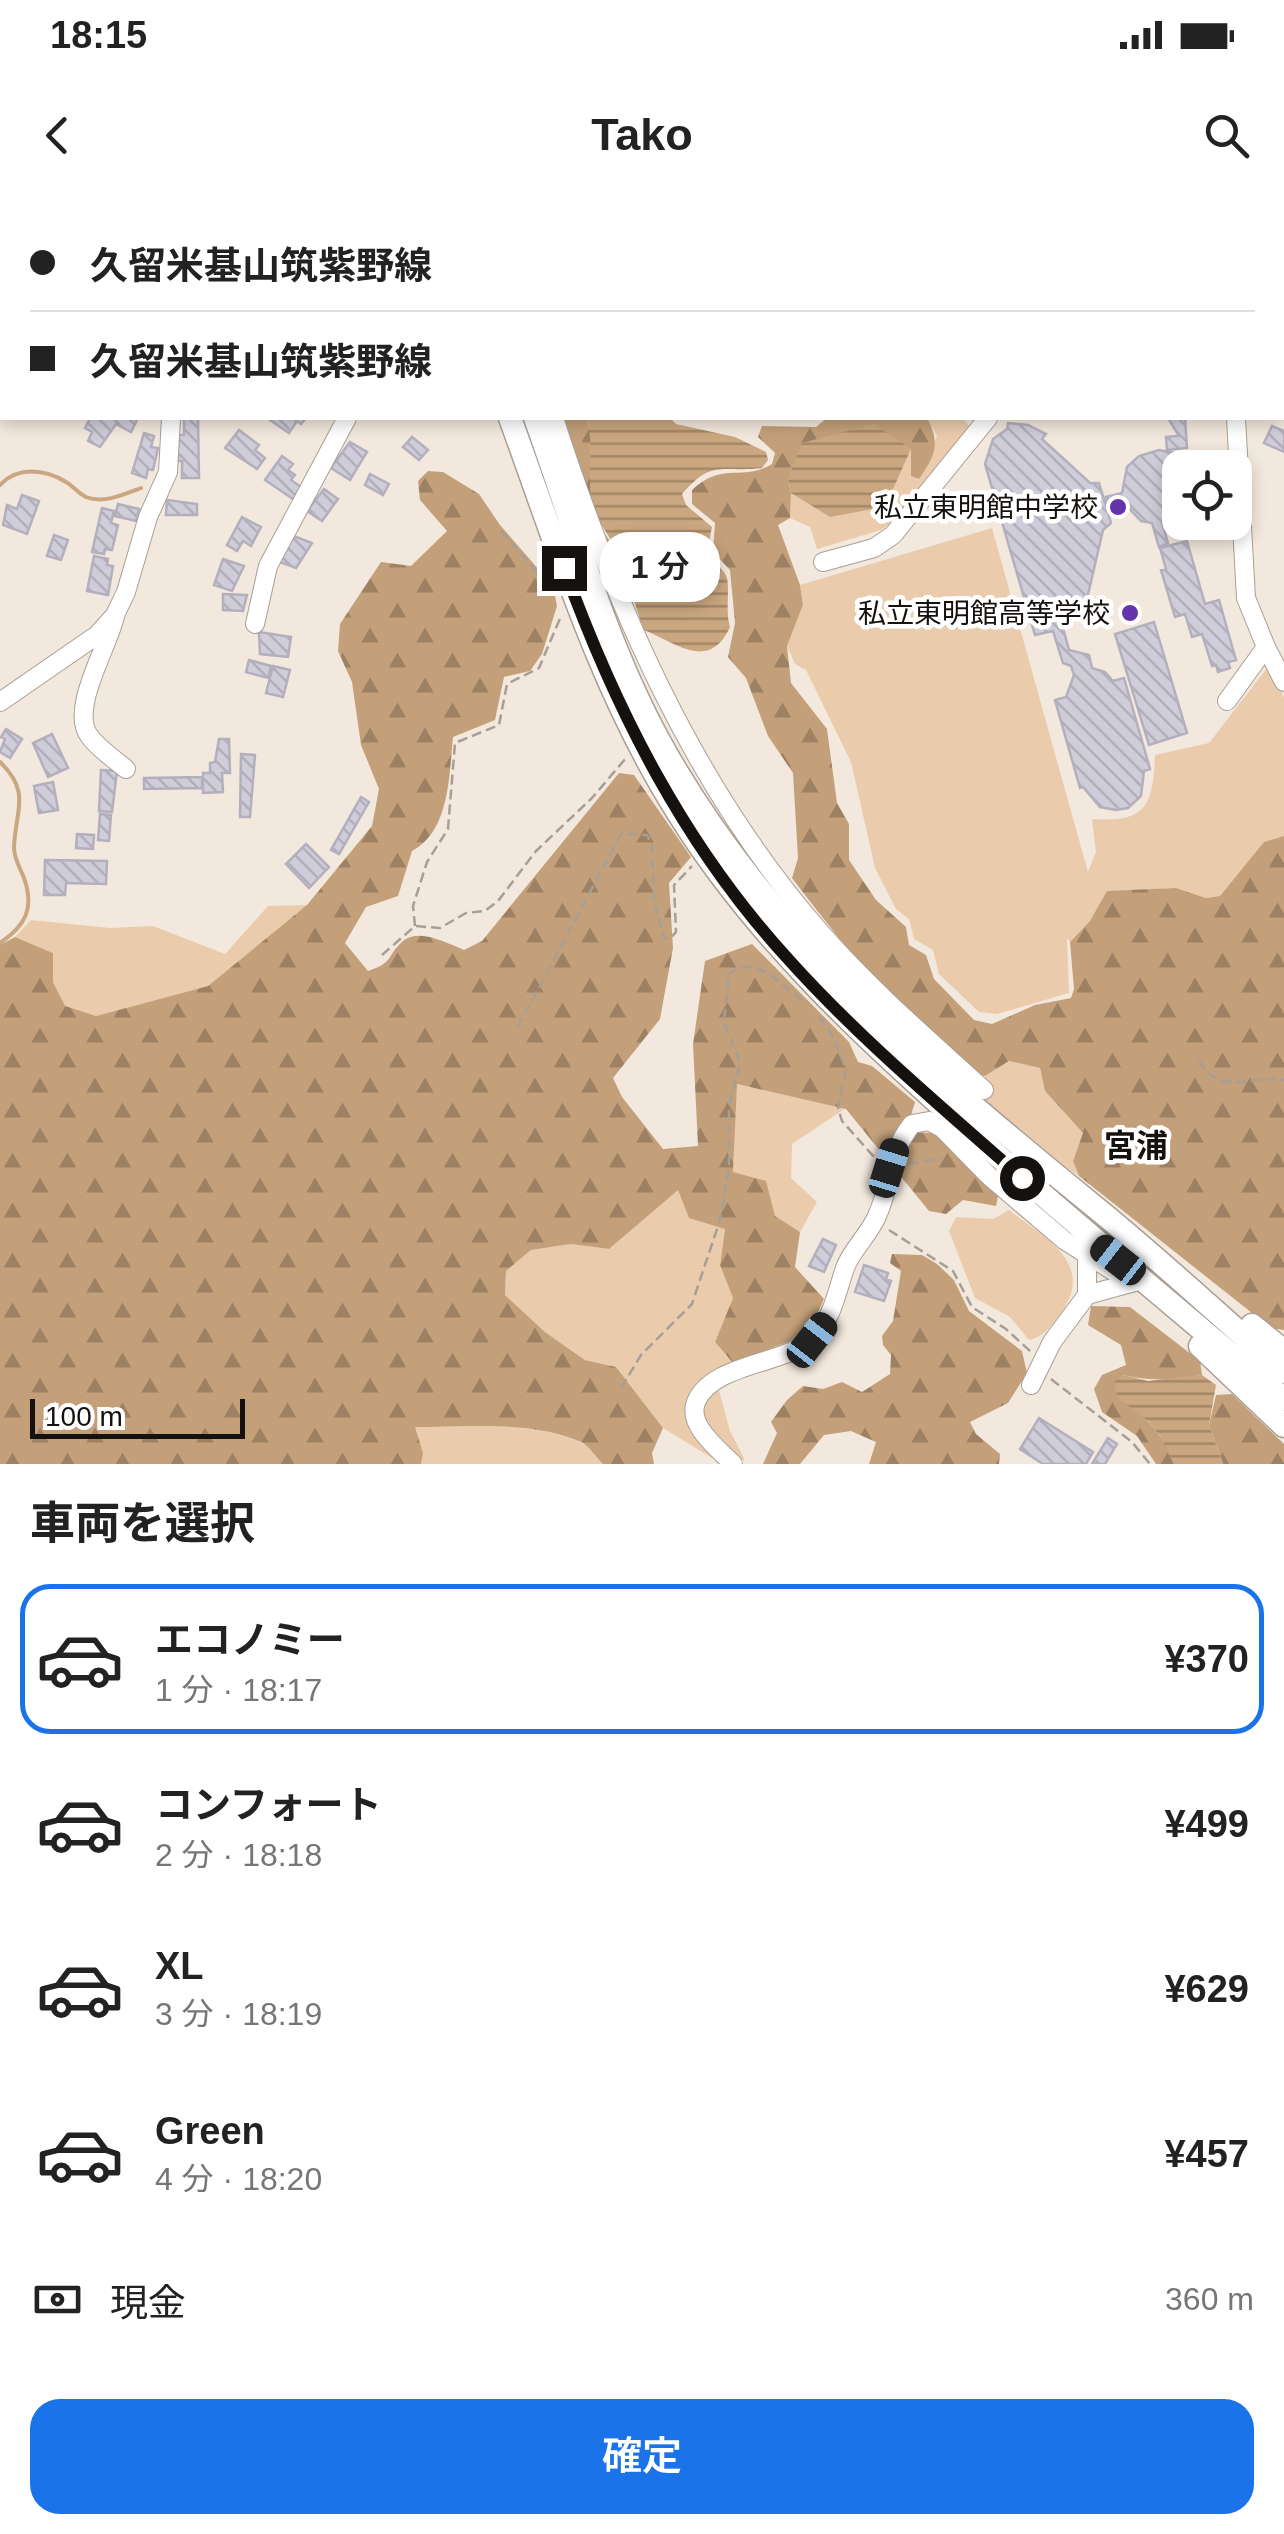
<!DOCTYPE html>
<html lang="ja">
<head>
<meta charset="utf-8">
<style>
	:root { --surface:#fff; --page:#f6f6f6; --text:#222; --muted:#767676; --line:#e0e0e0; --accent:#1a73e8 }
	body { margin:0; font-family:Helvetica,"Noto Sans JP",sans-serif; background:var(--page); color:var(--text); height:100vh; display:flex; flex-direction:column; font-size:38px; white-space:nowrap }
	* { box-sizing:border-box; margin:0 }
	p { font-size:32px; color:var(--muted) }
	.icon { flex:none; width:55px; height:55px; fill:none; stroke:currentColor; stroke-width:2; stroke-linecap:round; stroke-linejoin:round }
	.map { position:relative; height:1264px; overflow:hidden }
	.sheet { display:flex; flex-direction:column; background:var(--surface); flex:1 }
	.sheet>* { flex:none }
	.top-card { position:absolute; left:0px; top:0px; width:1285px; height:220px; box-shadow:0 5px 15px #0003; display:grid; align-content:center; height:220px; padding:0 30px; background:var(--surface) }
	.controls { position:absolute; left:1162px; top:250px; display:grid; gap:20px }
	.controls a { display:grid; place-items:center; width:90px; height:90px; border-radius:20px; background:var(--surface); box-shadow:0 5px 15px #0003; font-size:50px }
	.scale { position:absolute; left:30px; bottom:25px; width:215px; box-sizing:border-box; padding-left:10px; border:5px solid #15110e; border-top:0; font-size:28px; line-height:35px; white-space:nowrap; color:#15110e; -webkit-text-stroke:8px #fff; paint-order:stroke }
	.end { position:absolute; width:45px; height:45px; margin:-22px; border:12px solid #15110e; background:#fff; box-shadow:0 0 0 5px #fff }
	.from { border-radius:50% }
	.bubble { position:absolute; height:70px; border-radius:30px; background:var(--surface); box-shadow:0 5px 15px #0003; font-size:32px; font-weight:600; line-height:70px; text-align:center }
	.car { position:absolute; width:30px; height:60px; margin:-30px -15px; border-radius:12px; box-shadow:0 0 8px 2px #0007; background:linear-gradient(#222 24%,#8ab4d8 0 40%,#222 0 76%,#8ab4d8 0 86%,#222 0) }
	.top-card b { display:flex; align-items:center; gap:35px; height:95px; font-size:38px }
	.top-card b+b { border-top:2px solid var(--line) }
	.top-card i { width:25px; height:25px; background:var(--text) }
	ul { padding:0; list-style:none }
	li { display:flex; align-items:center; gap:30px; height:150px; margin:0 20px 15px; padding:0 10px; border:5px solid transparent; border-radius:30px }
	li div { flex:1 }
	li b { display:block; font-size:38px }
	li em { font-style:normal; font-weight:600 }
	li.active { border-color:var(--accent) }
	li>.icon { width:90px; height:90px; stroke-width:1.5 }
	h2 { padding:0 30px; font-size:45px; line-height:120px }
	.pay { display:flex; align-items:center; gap:25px; height:110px; padding:0 30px; font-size:38px }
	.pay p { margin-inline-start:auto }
	.primary-button { display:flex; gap:20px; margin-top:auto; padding:20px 30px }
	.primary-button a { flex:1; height:115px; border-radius:30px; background:var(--accent); color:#fff; font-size:40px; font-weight:600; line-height:115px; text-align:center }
	.status { display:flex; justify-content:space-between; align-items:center; height:70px; padding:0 50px; background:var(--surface); direction:ltr }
	.status svg { height:28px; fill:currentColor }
	header { display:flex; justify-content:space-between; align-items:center; height:130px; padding:0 30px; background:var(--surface); font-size:45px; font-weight:600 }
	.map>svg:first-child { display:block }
	.green { fill:#eaccac }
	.forest { fill:url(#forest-firs) }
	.park { fill:url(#park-tufts) }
	.water { fill:url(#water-rules) }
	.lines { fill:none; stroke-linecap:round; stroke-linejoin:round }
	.stream { stroke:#caa780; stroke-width:4 }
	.building { fill:url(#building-back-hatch); stroke:#b3afbd; stroke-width:2.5 }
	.minor-casing { stroke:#a99f94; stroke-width:20 }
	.major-casing { stroke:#a99f94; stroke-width:25 }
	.path { stroke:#a79e96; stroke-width:2.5; stroke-dasharray:10 5; stroke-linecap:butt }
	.minor { stroke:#fff; stroke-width:18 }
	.major { stroke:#fff; stroke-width:22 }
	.minor-bridge-casing { stroke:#a99f94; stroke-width:20; stroke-linecap:butt }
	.minor-bridge { stroke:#fff; stroke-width:18 }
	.route { stroke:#15110e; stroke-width:12 }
	.poi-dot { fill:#6534ab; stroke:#fff; stroke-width:4 }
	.labels { text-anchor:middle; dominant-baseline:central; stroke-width:9; stroke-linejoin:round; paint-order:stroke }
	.poi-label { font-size:28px; fill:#15110e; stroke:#fff; text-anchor:end }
	.quarter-label { font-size:32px; font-weight:bold; fill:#15110e; stroke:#fff }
</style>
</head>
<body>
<div class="status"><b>18:15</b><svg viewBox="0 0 49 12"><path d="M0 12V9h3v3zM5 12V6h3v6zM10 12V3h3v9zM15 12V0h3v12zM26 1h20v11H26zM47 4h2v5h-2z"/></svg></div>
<header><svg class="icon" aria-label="back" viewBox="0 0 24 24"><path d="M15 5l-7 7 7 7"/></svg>Tako<svg class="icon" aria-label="search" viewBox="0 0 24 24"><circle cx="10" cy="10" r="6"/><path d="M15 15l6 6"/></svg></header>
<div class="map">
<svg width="1284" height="1264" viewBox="0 0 1284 1264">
	<defs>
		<pattern id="forest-firs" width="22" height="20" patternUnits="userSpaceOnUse" patternTransform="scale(2.5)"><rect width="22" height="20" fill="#c3a07a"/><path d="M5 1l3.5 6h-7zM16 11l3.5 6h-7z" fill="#9d8162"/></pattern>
		<pattern id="park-tufts" width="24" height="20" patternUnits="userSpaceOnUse" patternTransform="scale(2.5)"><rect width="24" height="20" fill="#eaccac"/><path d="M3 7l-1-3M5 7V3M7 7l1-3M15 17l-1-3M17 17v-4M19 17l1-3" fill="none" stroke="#c8ae93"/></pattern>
		<pattern id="water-rules" width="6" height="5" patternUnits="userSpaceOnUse" patternTransform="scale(2.5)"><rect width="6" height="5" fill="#caa780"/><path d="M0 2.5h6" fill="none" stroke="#a38767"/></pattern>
		<pattern id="building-back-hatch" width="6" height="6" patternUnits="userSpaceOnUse" patternTransform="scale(2.5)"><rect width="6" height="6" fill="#d0cddb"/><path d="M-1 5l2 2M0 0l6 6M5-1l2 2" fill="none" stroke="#b2afbb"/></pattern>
	</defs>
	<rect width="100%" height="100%" fill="#f3e8dd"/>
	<path class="green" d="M927,218H963L970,227L900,317L881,330L817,349L810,327L790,318L791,293L830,317L885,307L911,249L912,276L919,279L937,236Z
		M992,328L1088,672L1096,652L1092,619C1147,623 1153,605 1155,555L1209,543L1268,467L1284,497V636L1264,643L1220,696L1206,698L1176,688L1108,692L1090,721L1070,742L1067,738L1069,793L997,814L979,812L939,774L933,750L914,739L909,719L896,709L875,668L851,562L806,470L795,464L787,446L803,405L800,385Z
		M307,705L208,786L96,816L65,807L53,782V753L15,737L31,720L110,728L153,726L225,754L268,706Z
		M1009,861L1040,868L1045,891L1083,933L1073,961L1079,976L1047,955L976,896L985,876Z
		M736,884L846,908L792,944L791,978L817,1002L800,1032L775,1016L733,972Z
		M678,989L725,1028L720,1065L733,1098L715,1142L733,1163L715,1176L730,1231L745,1260L712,1258L663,1228L616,1167L585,1160L545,1132L505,1095L506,1071L531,1050L571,1044L609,1049Z
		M1009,1010C1046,1039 1098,1064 1059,1116C1049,1128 1045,1136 1029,1140L1010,1117L975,1098L949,1031L956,1017L993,1019Z
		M414,1227C467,1227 530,1220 580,1242C589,1246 596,1256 603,1264H421L422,1253Z"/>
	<path class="forest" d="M550,218H586L593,242L592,299L601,329L623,359L633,404L618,403Z
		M827,218H927C941,243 935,256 919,279L911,276V249L788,279L791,293L790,318L778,325L800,385L803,405L787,446L791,483L827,529L837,603L849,624V660L876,700L906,727L909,745L926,755L934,779L974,820L992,824L1035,805L1071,798L1074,789L1070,742L1090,721L1107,691L1176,688L1206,698L1220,696L1264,642L1284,636V1130L1271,1128L1079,976L1073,961L1083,933L1045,891L1040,868L1009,861L985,876C935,864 826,723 792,678L798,658L793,573L768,536L746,478L728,457L735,423L730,370L713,352L715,323L692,304V290C723,261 742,282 772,264L775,253L758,237L762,226L816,227Z
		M428,271L443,272L479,294L500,325L553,386L557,406L542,454L530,471L504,477L495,520L453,537C449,575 450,631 412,651L398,696L366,707L345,743L368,771C395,762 386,756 403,741C420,728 446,743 464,750L482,741L619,573L634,575L691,657L669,683L673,748L660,819L613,878L622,897L663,949L698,946L693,844L705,761L752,744L849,842L858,862L872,866L915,902L906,932L937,933L999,991L996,1006L963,1000L946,1014L929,1011L846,909L737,884L733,972L766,981L775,1016L800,1032L795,1067L824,1099L808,1134L733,1163L715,1142L733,1098L720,1065L725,1029L689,1018L678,990L609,1049L571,1044L531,1050L506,1071L505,1095L545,1132L585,1160L616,1167L663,1228L652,1253L654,1264H603C596,1257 589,1246 581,1242C531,1220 468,1227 415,1227L423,1253L421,1264H0V745L15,737L53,753V782L65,806L96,816L208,786L307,705L372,626L379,589L361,545L352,482L338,451L340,424L381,362L411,366L447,331L420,300L418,281Z
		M892,1054L922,1055L937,1064L954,1080L969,1111L1022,1151L1027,1173L1008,1203L970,1222L976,1234L1000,1254L999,1264H869L876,1242L851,1231L824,1235L800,1264H763L777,1233L771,1222L787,1200L803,1186L823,1189L842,1182L862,1192L890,1174L891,1155L883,1145L882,1136L893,1121L901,1071L890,1063Z
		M1091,1106L1130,1107L1200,1161L1202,1175C1175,1181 1150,1181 1123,1175L1118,1198C1143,1213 1165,1235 1174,1264H1156L1137,1236L1102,1212L1094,1189L1102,1175L1126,1165L1121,1145L1088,1125Z
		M1232,1194L1284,1244V1264H1223L1209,1225L1216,1195Z"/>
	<path class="park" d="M879,0H1284V123L1282,2Z"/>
	<path class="water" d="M586,218H670L676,224L735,237L766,252L768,260L762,268C721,273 713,258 682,294L686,305L712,327C710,337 707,350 712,359C717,367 724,369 727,378C730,395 725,410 730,427C709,473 675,442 644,430C635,408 631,386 624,363C616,341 598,328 592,302C586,274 596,251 586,218Z
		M874,224L911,249L885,307L830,317L791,293L788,279L802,243Z
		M1124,1175L1148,1181L1202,1175L1216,1185L1209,1225L1223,1264H1174L1161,1237L1148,1221L1118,1198L1114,1182Z"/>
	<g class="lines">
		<path class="stream" d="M268,2L274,0
			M0,285C18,266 45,269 66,282C73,286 79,294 86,297C104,304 125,294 141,288
			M0,562C32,593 15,610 14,648C14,658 20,668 24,678C35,709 25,726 0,743"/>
	</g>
	<path class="building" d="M90,218H138L131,232L116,224L100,247L88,241L92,232L85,228Z
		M184,218H198L199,278H182V261H178V235H184Z
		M272,218H306L301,224L297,221L289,233L270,220Z
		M1168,218H1185L1187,248L1167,250L1166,237L1179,236Z
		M1008,223L1028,225L1046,234L1042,239L1090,283H1099L1111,323L1103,330L1083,416L1066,412L1060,417L1069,450L1089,455L1092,468L1105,472L1113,481L1124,478L1150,569L1144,571L1141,596L1128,608L1116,610L1100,607L1083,587L1080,588L1055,500L1066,497L1074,475L1071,466L1063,463L1053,431L1035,435L985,264L993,239L1007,229Z
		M1272,226L1284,231V252L1264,243Z
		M239,230L259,245L255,250L265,258L257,269L225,248Z
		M144,233L154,236L151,247L158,248L153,270L148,269L146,278L132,273Z
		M412,237L428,250L419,260L403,247Z
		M350,242L367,252L350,280L331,268Z
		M1159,250L1179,254L1192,268H1180V315L1162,323L1168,343L1159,347L1152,323L1141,321L1123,302L1108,306L1106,297L1122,293L1127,267L1139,256Z
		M282,256L293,264L288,270L295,275L291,280L301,287L293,299L265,280Z
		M370,274L389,284L383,295L365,285Z
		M324,289L338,299L322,321L307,311Z
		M22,295L39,301L27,334L3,325L7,305L17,309Z
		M167,300L197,304V315H166Z
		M118,304L139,309L136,321L115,316Z
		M102,308L114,311L111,323L118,325L112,350L105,349L104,354L92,352Z
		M242,317L261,327L251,346L243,341L237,351L227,345Z
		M54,335L68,340L61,360L47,356Z
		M291,335L312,343L296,368L280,362Z
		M1187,341L1205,404L1219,400L1236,460L1228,462L1230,468L1218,472L1216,465L1212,466L1202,434L1192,437L1185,414L1175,417L1161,370L1166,369L1160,348Z
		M94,356L108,359L107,365L113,366L108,395L87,391Z
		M223,359L244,366L232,391L214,385Z
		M223,394L247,395L243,411L223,410Z
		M1154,422L1187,533L1149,545L1115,434Z
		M259,432L291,437L288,457L260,454Z
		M249,460L271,466L268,478L246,472Z
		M273,466L290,470L283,497L266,493Z
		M6,529L22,539L10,558L0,552L5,539L1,537Z
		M52,534L68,568L48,577L33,543Z
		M219,539H229L230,573H222L223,592L203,593V573H210V563L215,562Z
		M241,554L255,555L250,617H240Z
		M101,570L117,571L112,612L99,611Z
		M202,577V588L144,589V578Z
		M53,582L58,610L39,613L34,586Z
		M361,597L369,602L339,654L331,650Z
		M100,614L111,615L109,641L98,640Z
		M77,634L94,635L93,649L76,648Z
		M306,644L329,667L309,688L286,664Z
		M45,660L107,661L106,684L66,683L65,695H44Z
		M823,1039L836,1045L824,1072L809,1066Z
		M864,1065L888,1073L886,1079L891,1081L884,1101L855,1092Z
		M1039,1218L1093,1252L1086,1264H1043L1020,1249Z
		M1108,1238L1117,1244L1105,1264H1092Z"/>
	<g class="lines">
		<g class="minor-casing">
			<path id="minor" d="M237,0L239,2
				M488,0L490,2
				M864,0L866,2
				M0,46L2,48
				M0,101L2,97
				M1282,141L1284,142
				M554,218C613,401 692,586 821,733C871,790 928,839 984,890
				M823,362L874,348L893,335L988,218
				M115,416C109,446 68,510 90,537C99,549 114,559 126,569
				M255,424L268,366L347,218
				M1266,447L1284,482
				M1227,501L1266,447L1246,398L1236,218
				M0,502L97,435L115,415L126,392L148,317L168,272L171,218
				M1091,1045L1087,1053V1095L1138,1081
				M1031,1185L1052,1142L1087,1095
				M733,1264C718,1248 687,1226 696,1202C713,1162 788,1165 814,1137C834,1115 836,1094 845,1068C852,1049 869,1035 877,1016C893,981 886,958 912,924L929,921L942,928L989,976L1064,1040L1132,1083"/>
		</g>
		<g class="major-casing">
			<path id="major" d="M442,0L444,2
				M510,218C559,352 601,491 678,613C756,738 864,838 974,935C1076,1025 1180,1111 1284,1199
				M535,218C576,331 606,449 667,555C772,738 929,872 1090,1003C1157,1057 1220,1116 1284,1172
				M1252,1125L1284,1151
				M1200,1146L1284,1226"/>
		</g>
		<path class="path" d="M905,0L907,2
			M985,0L993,2
			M538,2L540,0
			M1282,77L1284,76
			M800,218H819
			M501,331L549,386
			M415,726L413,706L427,662L448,629L455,543L499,525L507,484L539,468L561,416
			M382,755L415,726L440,728L466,713L485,711L498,701L536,651L592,598L626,558
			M819,817L834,838L846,870L838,908L842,921L875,958
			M518,827L621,634L647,635L652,644L654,702L664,738L670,739L676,732L674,685L692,666
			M1199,861C1221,897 1250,875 1284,880
			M909,964L942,958
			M889,1030L953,1071L972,1107L1006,1129L1031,1152
			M1051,1179L1132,1242L1150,1264
			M621,1188L641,1155L692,1104L720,1020L729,968V906L739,868L738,857L724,822L729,774C753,752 783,786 803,801"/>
		<use href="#minor" class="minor"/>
		<use href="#major" class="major"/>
		<g class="minor-bridge-casing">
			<path id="minor-bridge" d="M419,2L420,0"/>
		</g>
		<use href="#minor-bridge" class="minor-bridge"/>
	</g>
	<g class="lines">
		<path class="route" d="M564,368C616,511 685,647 789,760C860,839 943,908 1022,978"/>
	</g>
	<g class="poi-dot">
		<circle cx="1118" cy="307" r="10"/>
		<circle cx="1130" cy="413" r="10"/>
	</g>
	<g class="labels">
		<g class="poi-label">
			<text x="1098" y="307">私立東明館中学校</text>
			<text x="1110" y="413">私立東明館高等学校</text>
		</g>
		<g class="quarter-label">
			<text x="1136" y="946">宮浦</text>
		</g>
	</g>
</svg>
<div class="controls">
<a><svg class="icon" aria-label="locate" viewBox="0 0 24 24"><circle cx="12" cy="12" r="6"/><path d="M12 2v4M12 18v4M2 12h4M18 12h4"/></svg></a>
</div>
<div class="scale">100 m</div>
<i class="end from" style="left:1022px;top:978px"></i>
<i class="end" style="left:564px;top:368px"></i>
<div class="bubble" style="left:600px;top:332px;width:120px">1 分</div>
<i class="car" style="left:889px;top:968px;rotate:17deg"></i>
<i class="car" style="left:1118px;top:1060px;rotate:308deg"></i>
<i class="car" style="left:812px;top:1140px;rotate:38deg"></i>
<div class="top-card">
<b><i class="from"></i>久留米基山筑紫野線</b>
<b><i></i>久留米基山筑紫野線</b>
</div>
</div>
<section class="sheet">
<h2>車両を選択</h2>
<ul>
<li class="active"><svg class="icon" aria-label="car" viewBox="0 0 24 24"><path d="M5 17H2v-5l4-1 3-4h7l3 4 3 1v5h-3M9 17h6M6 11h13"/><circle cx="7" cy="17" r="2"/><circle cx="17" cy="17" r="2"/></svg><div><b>エコノミー</b><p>1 分 · 18:17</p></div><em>¥370</em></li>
<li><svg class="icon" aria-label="car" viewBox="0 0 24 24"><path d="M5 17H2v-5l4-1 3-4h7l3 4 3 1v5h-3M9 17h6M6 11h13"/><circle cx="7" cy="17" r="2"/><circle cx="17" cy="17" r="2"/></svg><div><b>コンフォート</b><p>2 分 · 18:18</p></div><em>¥499</em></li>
<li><svg class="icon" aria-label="car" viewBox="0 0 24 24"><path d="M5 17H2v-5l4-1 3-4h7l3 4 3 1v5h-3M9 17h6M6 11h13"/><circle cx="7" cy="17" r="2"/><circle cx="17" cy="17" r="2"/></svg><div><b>XL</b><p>3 分 · 18:19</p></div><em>¥629</em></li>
<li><svg class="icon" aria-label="car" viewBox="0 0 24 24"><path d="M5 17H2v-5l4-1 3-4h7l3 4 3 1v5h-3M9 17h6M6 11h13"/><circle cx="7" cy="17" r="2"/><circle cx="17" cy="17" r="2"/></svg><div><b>Green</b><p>4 分 · 18:20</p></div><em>¥457</em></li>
</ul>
<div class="pay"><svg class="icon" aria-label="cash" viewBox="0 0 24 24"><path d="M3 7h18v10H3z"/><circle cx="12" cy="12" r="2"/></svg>現金<p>360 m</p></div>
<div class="primary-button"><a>確定</a></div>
</section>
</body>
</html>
